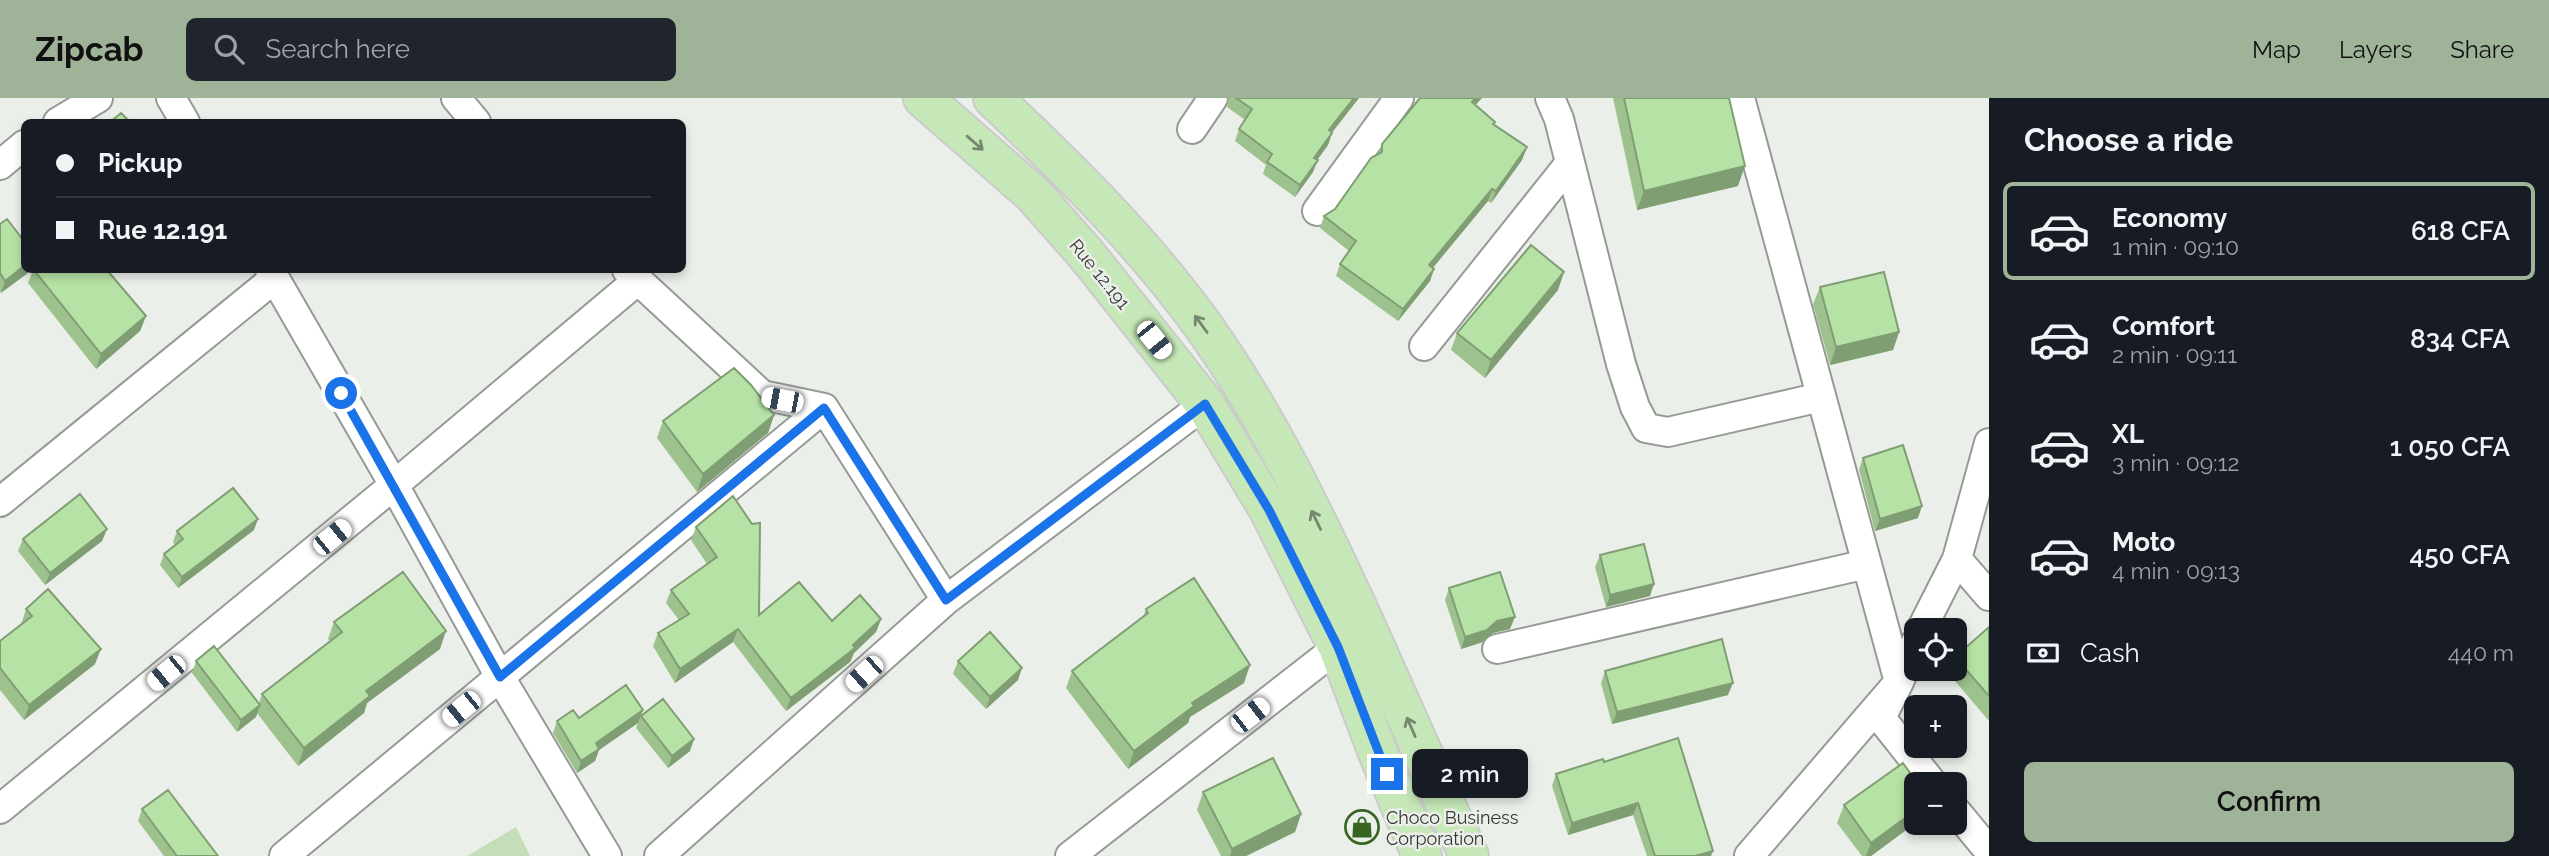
<!DOCTYPE html>
<html lang="en">
<head>
<meta charset="utf-8">
<style>
	:root { --surface:#171b24; --page:#20242c; --text:#f1f3f6; --muted:#9ea1a6; --line:#363941; --accent:#9eb397 }
	body { margin:0; font-family:Raleway,sans-serif; background:var(--page); color:var(--text); height:100vh; display:flex; flex-direction:column; font-size:26px; white-space:nowrap }
	* { box-sizing:border-box; margin:0 }
	p { font-size:23px; color:var(--muted) }
	.icon { flex:none; width:38px; height:38px; fill:none; stroke:currentColor; stroke-width:2; stroke-linecap:round; stroke-linejoin:round }
	.map { position:relative; flex:1; overflow:hidden }
	.sheet { display:flex; flex-direction:column; background:var(--surface); width:560px }
	.sheet>* { flex:none }
	.guide { position:absolute; left:21px; top:21px; width:665px; height:154px; border-radius:10px; box-shadow:0 4px 10px #0003; display:grid; align-content:center; height:154px; padding:0 35px; background:var(--surface) }
	.fabs { position:absolute; left:1904px; top:520px; display:grid; gap:14px }
	.fabs a { display:grid; place-items:center; width:63px; height:63px; border-radius:10px; background:var(--surface); box-shadow:0 4px 10px #0003; font-size:35px }
	.end { position:absolute; width:32px; height:32px; margin:-16px; border:9px solid #1a73e8; background:#fff; box-shadow:0 0 0 4px #fff }
	.from { border-radius:50% }
	.bubble { position:absolute; height:49px; border-radius:10px; background:var(--surface); box-shadow:0 4px 10px #0003; font-size:23px; font-weight:600; line-height:49px; text-align:center }
	.car { position:absolute; width:21px; height:42px; margin:-21px -10px; border-radius:9px; box-shadow:0 0 5px 2px #0007; background:linear-gradient(#fff 24%,#345 0 40%,#fff 0 76%,#345 0 86%,#fff 0) }
	.guide b { display:flex; align-items:center; gap:24px; height:66px; font-size:26px }
	.guide b+b { border-top:2px solid var(--line) }
	.guide i { width:18px; height:18px; background:var(--text) }
	ul { padding:0; list-style:none }
	li { display:flex; align-items:center; gap:21px; height:98px; margin:0 14px 10px; padding:0 21px; border:4px solid transparent; border-radius:10px }
	li div { flex:1 }
	li b { display:block; font-size:26px }
	li em { font-style:normal; font-weight:600 }
	li.selected { border-color:var(--accent) }
	li>.icon { width:63px; height:63px; stroke-width:1.5 }
	h2 { padding:0 35px; font-size:32px; line-height:84px }
	.pay { display:flex; align-items:center; gap:18px; height:77px; padding:0 35px; font-size:26px }
	.pay p { margin-inline-start:auto }
	.button { display:flex; gap:14px; margin-top:auto; padding:14px 35px }
	.button a { flex:1; height:80px; border-radius:10px; background:var(--accent); color:#111; font-size:28px; font-weight:600; line-height:80px; text-align:center }
	header { display:flex; align-items:center; gap:42px; box-sizing:border-box; height:98px; padding:0 35px; background:var(--accent); color:#111 }
	header strong { font-size:33px }
	nav { display:flex; gap:38px; margin-inline-start:auto; font-size:24px }
	.search { width:490px; height:63px; background:var(--page); display:flex; align-items:center; gap:18px; box-sizing:border-box; padding:0 24px; border-radius:10px; color:var(--muted); font-size:26px }
	main { display:flex; flex:1; min-height:0 }
	.map>svg:first-child { display:block }
	.green { fill:#c3deb8 }
	.lines { fill:none; stroke-linecap:round; stroke-linejoin:round }
	.street-casing { stroke:#969a95; stroke-width:32 }
	.primary-casing { stroke:#cacbca; stroke-width:42 }
	.street { stroke:#fff; stroke-width:28 }
	.primary { stroke:#c6e8b8; stroke-width:38 }
	.wall { fill:#9dc28e }
	.shaded-wall { fill:#809e74 }
	.building { fill:#b7e2a5; stroke:#809e74; stroke-width:2 }
	.oneway { stroke:#76866f }
	.route { stroke:#1a73e8; stroke-width:9 }
	.labels { text-anchor:middle; dominant-baseline:central; stroke-width:5; stroke-linejoin:round; paint-order:stroke }
	.street-label { font-size:18px; fill:#353634; stroke:#ebefe9 }
	.poi-label { font-size:18px; fill:#353634; stroke:#ebefe9; text-anchor:start }
</style>
</head>
<body>
<header>
<strong>Zipcab</strong>
<div class="search"><svg class="icon" aria-label="search" viewBox="0 0 24 24"><circle cx="10" cy="10" r="6"/><path d="M15 15l6 6"/></svg>Search here</div>
<nav><a>Map</a><a>Layers</a><a>Share</a></nav>
</header>
<main>
<div class="map">
<svg width="1989" height="758" viewBox="0 0 1989 758">
	<rect width="100%" height="100%" fill="#ebefe9"/>
	<path class="green" d="M516,729L530,758H467Z"/>
	<g class="lines">
		<g class="street-casing">
			<path id="street" d="M171,0L185,24
				M456,0L476,24
				M1550,0L1559,21L1621,266L1635,309L1646,330L1668,334L1821,299
				M1740,0L1899,584L1881,620L1933,686
				M58,24L98,0
				M1192,31L1213,0
				M0,67L24,47
				M1317,113L1399,0
				M270,172L394,387L500,579L607,758
				M627,172L762,297L824,310L946,502
				M1424,248L1570,65
				M0,404L275,180
				M1957,461L1989,498
				M1921,532L1957,461L1989,345
				M1497,551L1867,466
				M0,711L394,387L638,182
				M1955,712L1989,753
				M284,758L824,310
				M659,758L946,502L1205,306
				M1070,758L1338,549
				M1749,758L1899,584L1916,544"/>
		</g>
		<g class="primary-casing">
			<path id="primary" d="M923,0L1033,96L1086,156L1205,306L1269,412L1338,549L1378,655L1422,758
				M993,0C1070,73 1142,143 1204,229C1270,322 1318,424 1365,526C1400,604 1434,681 1469,758"/>
		</g>
		<use href="#street" class="street"/>
		<use href="#primary" class="primary"/>
	</g>
	<path class="wall" d="M1229,0H1359L1332,35L1328,47L1317,62L1313,74L1295,99L1263,76L1266,67L1235,43L1239,31L1245,22L1227,9Z
		M1420,0H1482L1475,7L1495,24L1494,27L1527,49L1522,62L1491,105L1488,103L1433,170L1434,171L1430,183L1398,223L1336,178L1340,166L1349,153L1320,130L1324,118L1335,111L1378,56L1382,46Z
		M1613,0H1729L1738,88L1637,112Z
		M0,126L24,143L1,195L0,193Z
		M33,172H107L146,218L140,233L96,271L28,185Z
		M1820,189L1899,234L1893,252L1830,267L1813,206Z
		M1558,192L1485,280L1451,252L1457,235Z
		M774,317L768,335L697,394L657,340L663,323Z
		M1863,360L1918,420L1875,433L1859,372Z
		M696,429L759,517L832,523L881,521L876,534L854,555L850,564L786,613L733,544L675,585L653,548L658,535L679,522L666,505L671,492L707,466L691,442Z
		M107,431L102,443L45,487L18,453L23,441Z
		M254,432L178,490L160,467L164,456L175,447L173,444L177,433Z
		M1600,457L1650,498L1606,509L1595,469Z
		M1449,490L1510,531L1493,535L1483,544L1461,551L1445,502Z
		M26,511L95,566L24,622L0,592V543L21,527Z
		M1146,511L1244,585L1190,619L1188,625L1128,671L1066,590L1072,573L1143,519Z
		M334,524L440,551L367,605L364,615L298,668L257,615L256,619L237,634L192,575L196,563L259,605L262,596L330,543L328,541Z
		M1989,529V623L1949,576L1951,570H1955V559Z
		M958,563L1018,582L986,611L953,576Z
		M1605,573L1728,597L1612,626L1601,585Z
		M642,617L690,653L668,670L636,630L638,625L599,652L595,663L577,675L553,635L557,623L579,620Z
		M1604,664L1711,758H1647L1633,717L1568,737L1552,688L1556,676Z
		M1203,694L1301,716L1295,734L1246,758H1221L1197,712Z
		M1844,707L1916,724H1917L1871,758H1862L1837,725Z
		M142,711L218,758H164L138,723Z"/>
	<path class="shaded-wall" d="M1354,0H1359L1324,44L1329,32Z
		M1475,0H1482L1467,16L1472,4Z
		M1332,35L1328,47L1310,72L1314,60Z
		M1527,49L1522,62L1491,105L1496,93Z
		M1318,62L1313,74L1295,99L1300,87Z
		M1745,68L1738,88L1637,112L1644,93Z
		M1492,91L1488,103L1425,179L1429,167Z
		M24,168V172H32L1,195L5,183Z
		M1434,171L1430,183L1398,223L1403,211Z
		M1564,174L1558,192L1485,280L1491,262Z
		M146,218L140,233L96,271L101,256Z
		M1899,234L1893,252L1830,267L1836,249Z
		M774,317L768,335L697,394L703,376Z
		M1922,408L1918,420L1875,433L1880,421Z
		M258,421L254,432L178,490L182,479Z
		M107,431L102,443L45,487L50,475Z
		M1654,486L1650,498L1606,509L1610,497Z
		M1515,519L1510,531L1493,535L1483,544L1461,551L1465,539L1497,523Z
		M881,521L876,534L854,555L850,564L786,613L791,600Z
		M738,531L733,544L675,585L680,571Z
		M446,533L440,551L367,605L364,615L298,668L304,650L366,593Z
		M101,551L95,566L24,622L29,607Z
		M1250,567L1244,585L1190,619L1188,625L1128,671L1134,653L1192,605Z
		M1022,570L1018,582L986,611L990,599Z
		M1733,585L1728,597L1612,626L1617,614Z
		M260,607L256,619L237,634L241,622Z
		M643,612L638,625L599,652L595,663L577,675L581,663L596,645Z
		M694,641L690,653L668,670L672,658Z
		M1638,705L1633,717L1568,737L1572,725Z
		M1916,712V724H1917L1871,758H1866L1871,745Z
		M1301,716L1295,734L1246,758H1230L1232,751Z
		M1713,753L1711,758H1695Z"/>
	<path class="building" d="M1236,0H1354L1329,32L1332,35L1314,60L1318,62L1300,87L1267,64L1272,56L1239,31L1252,11Z
		M1420,0H1475L1472,4L1495,24L1493,26L1527,49L1496,93L1492,91L1429,167L1434,171L1403,211L1340,166L1356,143L1324,118L1335,111L1371,60L1382,54V46Z
		M1624,0H1729L1745,68L1644,93Z
		M121,15L130,24H110Z
		M7,121L24,143V168L5,183L0,175V126Z
		M1531,147L1564,174L1491,262L1457,235Z
		M34,172H107L146,218L101,256Z
		M1884,174L1899,234L1836,249L1820,189Z
		M734,270L751,287L774,317L703,376L663,323Z
		M1903,347L1922,408L1880,421L1863,360Z
		M233,390L258,421L182,479L164,456L183,441L177,433Z
		M80,396L107,431L50,475L23,441Z
		M733,398L752,426L760,425L759,517L799,484L832,523L860,497L881,521L853,547L855,550L791,600L738,531L680,571L658,535L689,516L671,492L717,459L696,429Z
		M1644,446L1654,486L1610,497L1600,457Z
		M403,474L446,533L366,593L370,598L304,650L262,596L342,534L334,524Z
		M1500,474L1515,519L1497,523L1487,532L1465,539L1449,490Z
		M1194,480L1250,567L1192,605L1194,608L1134,653L1072,573L1148,515L1146,511Z
		M48,491L101,551L29,607L0,570V543L32,518L26,511Z
		M1989,529V598L1955,559Z
		M990,534L1022,570L990,599L958,563Z
		M1722,541L1733,585L1617,614L1605,573Z
		M214,548L260,607L241,622L196,563Z
		M626,587L643,612L596,645L599,651L581,663L557,623L573,612L579,620Z
		M663,601L694,641L672,658L641,618Z
		M1678,640L1713,753L1695,758H1655L1638,705L1572,725L1556,676L1603,661L1604,664Z
		M1273,660L1301,716L1232,751L1203,694Z
		M1903,665L1918,686H1916V712L1871,745L1844,707Z
		M168,692L218,758H177L142,711Z"/>
	<defs><path id="oneway-shaft" d="M-6 0H5M1.5-3L5.5 0L1.5 3" fill="none" stroke-width="1.6" stroke-linecap="round" stroke-linejoin="round" transform="scale(1.75)"/></defs>
	<g class="oneway">
		<use href="#oneway-shaft" transform="translate(975 45) rotate(41)"/>
		<use href="#oneway-shaft" transform="translate(1201 226) rotate(-126)"/>
		<use href="#oneway-shaft" transform="translate(1316 422) rotate(-116)"/>
		<use href="#oneway-shaft" transform="translate(1411 629) rotate(-114)"/>
	</g>
	<g class="lines">
		<path class="route" d="M341,295L500,579L824,310L946,502L1205,306L1269,412L1338,549L1387,676"/>
	</g>
	<defs>
		<g id="shop-ring" transform="scale(1.75)"><circle r="9.5" fill="#ebefe9" stroke="#386422" stroke-width="1.5"/><path d="M-5-2.5h2.3a2.7 3.5 0 0 1 5.4 0H5L5.5 6h-11ZM-1.5-2.5h3a1.5 2.3 0 0 0-3 0Z" fill="#386422"/></g>
	</defs>
	<g fill-rule="evenodd">
		<use href="#shop-ring" x="1362" y="729"/>
	</g>
	<g class="labels">
		<g class="street-label">
			<text transform="translate(1100 176) rotate(51)">Rue 12.191</text>
		</g>
		<g class="poi-label">
			<text x="1386" y="719">Choco Business<tspan x="1386" dy="21">Corporation</tspan></text>
		</g>
	</g>
</svg>
<div class="fabs">
<a><svg class="icon" aria-label="locate" viewBox="0 0 24 24"><circle cx="12" cy="12" r="6"/><path d="M12 2v4M12 18v4M2 12h4M18 12h4"/></svg></a>
<a>+</a>
<a>−</a>
</div>
<i class="end from" style="left:341px;top:295px"></i>
<i class="end" style="left:1387px;top:676px"></i>
<div class="bubble" style="left:1412px;top:651px;width:116px">2 min</div>
<i class="car" style="left:1154px;top:242px;rotate:141deg"></i>
<i class="car" style="left:782px;top:302px;rotate:281deg"></i>
<i class="car" style="left:332px;top:439px;rotate:51deg"></i>
<i class="car" style="left:166px;top:575px;rotate:231deg"></i>
<i class="car" style="left:864px;top:576px;rotate:228deg"></i>
<i class="car" style="left:461px;top:611px;rotate:231deg"></i>
<i class="car" style="left:1250px;top:617px;rotate:52deg"></i>
<div class="guide">
<b><i class="from"></i>Pickup</b>
<b><i></i>Rue 12.191</b>
</div>
</div>
<section class="sheet">
<h2>Choose a ride</h2>
<ul>
<li class="selected"><svg class="icon" aria-label="car" viewBox="0 0 24 24"><path d="M5 17H2v-5l4-1 3-4h7l3 4 3 1v5h-3M9 17h6M6 11h13"/><circle cx="7" cy="17" r="2"/><circle cx="17" cy="17" r="2"/></svg><div><b>Economy</b><p>1 min · 09:10</p></div><em>618 CFA</em></li>
<li><svg class="icon" aria-label="car" viewBox="0 0 24 24"><path d="M5 17H2v-5l4-1 3-4h7l3 4 3 1v5h-3M9 17h6M6 11h13"/><circle cx="7" cy="17" r="2"/><circle cx="17" cy="17" r="2"/></svg><div><b>Comfort</b><p>2 min · 09:11</p></div><em>834 CFA</em></li>
<li><svg class="icon" aria-label="car" viewBox="0 0 24 24"><path d="M5 17H2v-5l4-1 3-4h7l3 4 3 1v5h-3M9 17h6M6 11h13"/><circle cx="7" cy="17" r="2"/><circle cx="17" cy="17" r="2"/></svg><div><b>XL</b><p>3 min · 09:12</p></div><em>1 050 CFA</em></li>
<li><svg class="icon" aria-label="car" viewBox="0 0 24 24"><path d="M5 17H2v-5l4-1 3-4h7l3 4 3 1v5h-3M9 17h6M6 11h13"/><circle cx="7" cy="17" r="2"/><circle cx="17" cy="17" r="2"/></svg><div><b>Moto</b><p>4 min · 09:13</p></div><em>450 CFA</em></li>
</ul>
<div class="pay"><svg class="icon" aria-label="cash" viewBox="0 0 24 24"><path d="M3 7h18v10H3z"/><circle cx="12" cy="12" r="2"/></svg>Cash<p>440 m</p></div>
<div class="button"><a>Confirm</a></div>
</section>
</main>
</body>
</html>
